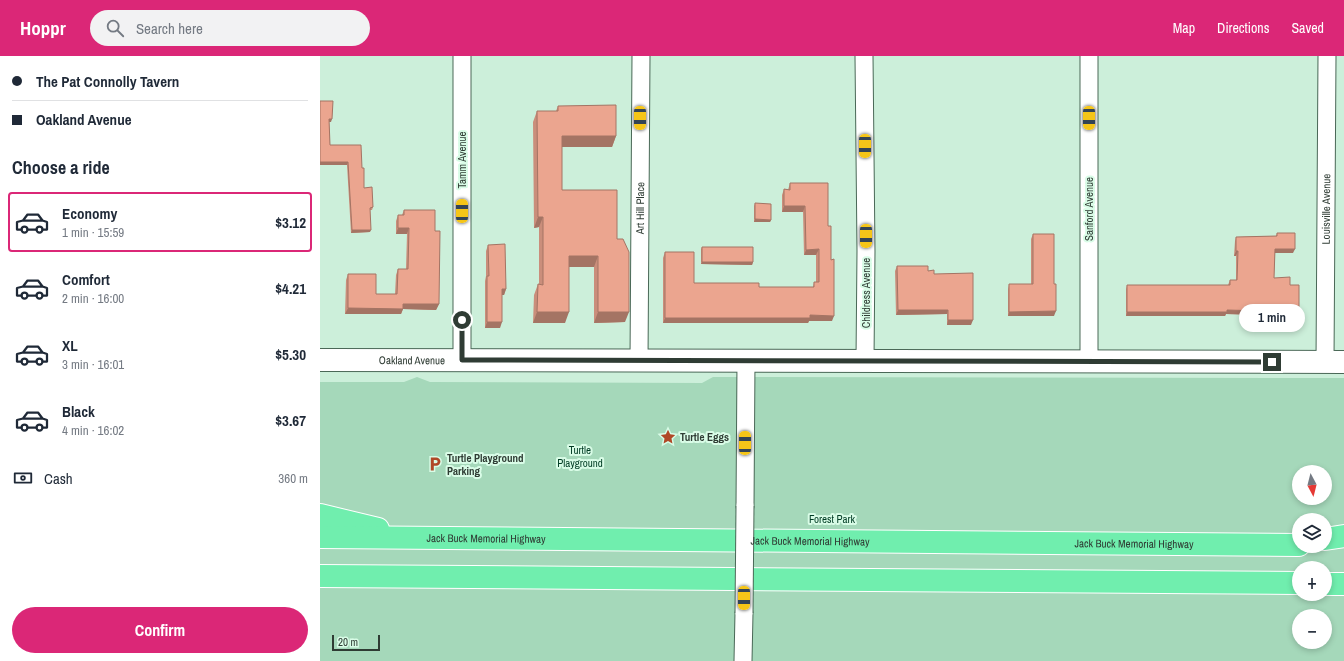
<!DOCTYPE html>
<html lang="en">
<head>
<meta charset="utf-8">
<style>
	:root { --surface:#fff; --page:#f2f2f3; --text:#1f2937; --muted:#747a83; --line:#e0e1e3; --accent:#db2777 }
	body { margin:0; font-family:"Archivo Narrow",sans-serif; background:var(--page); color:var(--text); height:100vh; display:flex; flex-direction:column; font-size:15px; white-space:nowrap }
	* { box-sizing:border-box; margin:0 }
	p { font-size:13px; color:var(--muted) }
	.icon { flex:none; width:22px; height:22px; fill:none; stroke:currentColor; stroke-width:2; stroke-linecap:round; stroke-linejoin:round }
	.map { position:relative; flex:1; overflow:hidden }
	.details { display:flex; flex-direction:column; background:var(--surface); width:320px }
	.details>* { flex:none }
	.hud { display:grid; align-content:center; height:88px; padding:0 12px; background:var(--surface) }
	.needle { width:26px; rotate:173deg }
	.controls { position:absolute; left:972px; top:409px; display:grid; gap:8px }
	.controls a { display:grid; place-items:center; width:40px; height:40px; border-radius:50%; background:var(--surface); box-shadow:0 2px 6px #0003; font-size:20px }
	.scale { position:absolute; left:12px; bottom:10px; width:48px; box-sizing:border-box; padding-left:4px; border:2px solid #2f3c34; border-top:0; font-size:11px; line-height:14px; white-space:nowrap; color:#2f3c34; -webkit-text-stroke:3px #d9fce7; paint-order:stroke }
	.end { position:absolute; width:18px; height:18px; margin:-9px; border:5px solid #2f3c34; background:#fff; box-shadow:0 0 0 2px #fff }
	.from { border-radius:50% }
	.bubble { position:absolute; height:28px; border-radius:14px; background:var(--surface); box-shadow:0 2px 6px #0003; font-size:13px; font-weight:700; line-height:28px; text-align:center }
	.car { position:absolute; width:12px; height:24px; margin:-12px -6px; border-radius:5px; box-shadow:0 0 3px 1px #0007; background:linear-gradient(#f5c518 24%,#345 0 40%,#f5c518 0 76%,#345 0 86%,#f5c518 0) }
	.hud b { display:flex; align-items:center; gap:14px; height:38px; font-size:15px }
	.hud b+b { border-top:1px solid var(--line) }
	.hud i { width:10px; height:10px; background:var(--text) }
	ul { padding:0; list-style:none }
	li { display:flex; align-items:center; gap:12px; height:60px; margin:0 8px 6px; padding:0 4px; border:2px solid transparent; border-radius:4px }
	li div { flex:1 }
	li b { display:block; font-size:15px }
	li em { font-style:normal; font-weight:700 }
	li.on { border-color:var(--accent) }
	li>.icon { width:36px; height:36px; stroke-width:1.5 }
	h2 { padding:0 12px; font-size:18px; line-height:48px }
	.pay { display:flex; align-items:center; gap:10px; height:44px; padding:0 12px; font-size:15px }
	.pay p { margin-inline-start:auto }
	.cta { display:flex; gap:8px; margin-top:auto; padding:8px 12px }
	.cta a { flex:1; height:46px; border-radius:24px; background:var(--accent); color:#fff; font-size:16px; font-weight:700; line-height:46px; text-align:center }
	header { display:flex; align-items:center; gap:24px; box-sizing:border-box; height:56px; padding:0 20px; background:var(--accent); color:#fff }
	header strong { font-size:19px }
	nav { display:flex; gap:22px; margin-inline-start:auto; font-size:14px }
	.search { width:280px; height:36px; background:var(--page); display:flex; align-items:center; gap:10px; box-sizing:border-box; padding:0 14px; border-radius:22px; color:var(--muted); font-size:15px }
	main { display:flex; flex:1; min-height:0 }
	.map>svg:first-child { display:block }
	.green { fill:#a5d8ba; fill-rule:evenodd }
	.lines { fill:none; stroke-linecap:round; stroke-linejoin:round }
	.minor-casing { stroke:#4a6857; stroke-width:19 }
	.tertiary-casing { stroke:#4a6857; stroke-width:24 }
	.motorway-casing { stroke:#fff; stroke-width:24 }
	.minor { stroke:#fff; stroke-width:17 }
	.tertiary { stroke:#fff; stroke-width:22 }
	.motorway { stroke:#70eeae; stroke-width:22 }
	.minor-bridge-casing { stroke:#4a6857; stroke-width:19; stroke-linecap:butt }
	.minor-bridge { stroke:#fff; stroke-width:17 }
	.wall { fill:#ca8e7b }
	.shaded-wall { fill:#a47464 }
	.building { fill:#eba58f; stroke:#a47464 }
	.route { stroke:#2f3c34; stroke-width:5 }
	.labels { text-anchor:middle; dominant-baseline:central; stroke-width:4; stroke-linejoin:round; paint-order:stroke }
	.street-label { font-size:11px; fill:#2f3c34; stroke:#d9fce7 }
	.poi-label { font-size:11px; font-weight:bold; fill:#2f3c34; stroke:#d9fce7; text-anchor:start }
	.park-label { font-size:11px; fill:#013c24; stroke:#d9fce7 }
</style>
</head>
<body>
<header>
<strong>Hoppr</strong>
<div class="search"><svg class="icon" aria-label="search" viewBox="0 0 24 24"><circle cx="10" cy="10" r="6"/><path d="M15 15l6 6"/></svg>Search here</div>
<nav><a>Map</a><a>Directions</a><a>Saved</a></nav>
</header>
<main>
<section class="details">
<div class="hud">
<b><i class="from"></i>The Pat Connolly Tavern</b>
<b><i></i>Oakland Avenue</b>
</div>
<h2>Choose a ride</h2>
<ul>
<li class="on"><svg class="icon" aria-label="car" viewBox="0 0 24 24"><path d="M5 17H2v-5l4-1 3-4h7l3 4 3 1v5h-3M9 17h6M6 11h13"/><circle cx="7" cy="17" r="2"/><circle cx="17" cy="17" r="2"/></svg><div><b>Economy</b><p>1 min · 15:59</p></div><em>$3.12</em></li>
<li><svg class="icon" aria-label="car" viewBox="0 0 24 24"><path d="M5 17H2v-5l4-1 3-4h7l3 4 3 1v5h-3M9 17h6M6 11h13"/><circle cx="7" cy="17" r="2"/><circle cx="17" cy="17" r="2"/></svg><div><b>Comfort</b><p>2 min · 16:00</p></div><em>$4.21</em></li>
<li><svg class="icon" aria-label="car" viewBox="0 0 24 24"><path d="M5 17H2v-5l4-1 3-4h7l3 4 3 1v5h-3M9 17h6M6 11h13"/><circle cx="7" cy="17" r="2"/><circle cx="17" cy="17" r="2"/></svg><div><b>XL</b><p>3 min · 16:01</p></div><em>$5.30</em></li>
<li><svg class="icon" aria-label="car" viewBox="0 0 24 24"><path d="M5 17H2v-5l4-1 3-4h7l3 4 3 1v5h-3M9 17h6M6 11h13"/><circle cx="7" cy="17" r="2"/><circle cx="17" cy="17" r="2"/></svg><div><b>Black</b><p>4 min · 16:02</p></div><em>$3.67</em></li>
</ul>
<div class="pay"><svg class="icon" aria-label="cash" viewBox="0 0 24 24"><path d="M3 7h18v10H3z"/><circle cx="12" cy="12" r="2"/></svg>Cash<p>360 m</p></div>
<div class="cta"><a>Confirm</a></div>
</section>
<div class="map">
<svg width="1024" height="605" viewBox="0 0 1024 605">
	<rect width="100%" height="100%" fill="#ccefda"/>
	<path class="green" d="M97,321L110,326L382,327L393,321H397L1024,322V605H0V326H84ZM979,416H1005V442H979ZM979,464H1005V490H979ZM979,512H1005V538H979ZM979,560H1005V586H979Z"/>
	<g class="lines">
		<g class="minor-casing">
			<g id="minor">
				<path d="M544,0L546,195L545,305"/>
				<path d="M142,304V0"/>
				<path id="s1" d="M319,305L321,0"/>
				<path d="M769,305V0"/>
				<path id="s2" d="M1005,306L1007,0"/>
				<path d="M425,450L426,305"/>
				<path d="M423,605L424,557"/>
			</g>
		</g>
		<g class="tertiary-casing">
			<g id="tertiary">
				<path id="s3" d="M0,304L1024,306"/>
			</g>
		</g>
		<g class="motorway-casing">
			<g id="motorway">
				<path d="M0,459L58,473"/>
				<path id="s4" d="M0,481L979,489"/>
				<path d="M1005,483L1024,480"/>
				<path d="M0,520L979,527"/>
				<path d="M1005,528H1024"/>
			</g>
		</g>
		<use href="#minor" class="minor"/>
		<use href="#tertiary" class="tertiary"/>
		<use href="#motorway" class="motorway"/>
		<g class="minor-bridge-casing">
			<path id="minor-bridge" d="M424,557L425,450"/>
		</g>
		<use href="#minor-bridge" class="minor-bridge"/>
	</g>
	<path class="wall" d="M0,45L11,66H9L10,89L42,112L44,132L53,151L52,154H50V176L31,177L27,109H0Z
		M238,50L296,80L292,91H242V134L297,183L305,266L274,267V211H249L245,267H213L214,239L218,228L219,229V171L214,172L213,66L217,55H236Z
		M470,127L508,170L512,265H489L488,267H343V202L345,196L374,227L439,231H493L494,226H496V199H484L483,156H462V139L464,133L468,134Z
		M435,147L451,164L450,166H434V150Z
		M84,154L115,175L119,248L116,254L83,253L81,258H25L26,224L28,218L56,238H75L76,219L78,213H86L87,178H76V165L78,159H82Z
		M957,177L973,197H955L954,222L970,229L977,260L906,258L905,260H806V233L807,229H908L910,224H916V200H914L915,185L916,181L956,180Z
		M713,178L734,228V260H688V233L689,228H711V183Z
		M168,189L186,233L184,239H182L180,272H165V225L166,220V195Z
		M382,191L433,206L432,209L381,208V193Z
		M577,210L608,215L614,218L651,269H627V258L576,259L575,215Z"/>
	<path class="shaded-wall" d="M9,63H12L11,66H8Z
		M242,80H296L292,91H238Z
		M0,106H28L27,109H0Z
		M464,150H485L483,156H462Z
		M218,161H223L219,171L214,172Z
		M435,163L451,164L450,166H434Z
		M78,172H89L87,178H76Z
		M32,174H51L50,176L31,177Z
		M499,193L496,199H484L486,194Z
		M955,193H975L973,197H953Z
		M916,195H918L916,200H914Z
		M249,200H278L274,211H245Z
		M382,206H433L432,209L381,208Z
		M182,233H186L184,239H180Z
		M83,248H119L116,254L83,253L81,258H25L28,252Z
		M578,254H628L627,258L576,259Z
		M907,254L979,256L977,260L906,258L905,260H806L807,256Z
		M736,255L734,260H688L689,256Z
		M217,256H249L245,267H213Z
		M278,256H309L305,266L274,267Z
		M490,259L514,260L512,265H489L488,267H343L345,262Z
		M628,264H653L651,269H627Z
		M167,266H182L180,272H165Z"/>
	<path class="building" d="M0,45H13L12,63H9L10,89H41L42,112H44V132L52,131L53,151L50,152L51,174H32L28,106H0Z
		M296,49V80H242V134H297V183H303L309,196V256H278V200H249V256H217L218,228L223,229V161H218L217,55H238V50Z
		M470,127H508V170H511V204L514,203V260L490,259V262H345V196H374V227H439V231H494V226H499V193L486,194L485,150H464V133L470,134Z
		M435,147L451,148V164L435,163Z
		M84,154H115V175H120L119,248H83V253L28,252V218H56V238H77L78,213H88L89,172H78V159H84Z
		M957,177H975V193H955L954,222L970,221V229H979V256L907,254V256H807V229H910V224H917L918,195H916V181L957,180Z
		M713,178H734V228H736V255L689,256V228H713Z
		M185,188L186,233H182V266H167V220H169L168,189Z
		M382,191H433V206H382Z
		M577,210H608V215L614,214V218L653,217V264H628V254H578Z"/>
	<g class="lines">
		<path class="route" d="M142,264V304L952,306"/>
	</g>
	<defs>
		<g id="sight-bare" transform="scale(1.2)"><path d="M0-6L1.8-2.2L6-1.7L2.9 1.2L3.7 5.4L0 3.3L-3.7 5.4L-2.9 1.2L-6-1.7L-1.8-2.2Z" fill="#b04827" stroke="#d9fce7" stroke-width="2.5" paint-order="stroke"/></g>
		<g id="parking-bare" transform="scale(1.2)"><path d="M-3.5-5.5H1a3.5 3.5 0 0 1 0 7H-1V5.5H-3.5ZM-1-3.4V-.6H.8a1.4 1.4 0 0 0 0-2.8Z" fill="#b04827" stroke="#d9fce7" stroke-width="2.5" paint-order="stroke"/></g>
	</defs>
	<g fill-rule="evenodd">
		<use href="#sight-bare" x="348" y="381"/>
		<use href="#parking-bare" x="115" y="408"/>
	</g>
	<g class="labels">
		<g class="street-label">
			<text transform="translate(142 104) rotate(-90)">Tamm Avenue</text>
			<text stroke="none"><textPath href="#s1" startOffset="153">Art Hill Place</textPath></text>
			<text transform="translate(769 153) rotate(-90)">Sanford Avenue</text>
			<text stroke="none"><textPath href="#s2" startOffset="153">Louisville Avenue</textPath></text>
			<text transform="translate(546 237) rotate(-90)">Childress Avenue</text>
			<text stroke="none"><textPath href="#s3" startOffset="92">Oakland Avenue</textPath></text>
			<text stroke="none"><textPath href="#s4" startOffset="166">Jack Buck Memorial Highway</textPath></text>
			<text stroke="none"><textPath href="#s4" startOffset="490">Jack Buck Memorial Highway</textPath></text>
			<text stroke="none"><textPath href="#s4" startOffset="814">Jack Buck Memorial Highway</textPath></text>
		</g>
		<g class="poi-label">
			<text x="360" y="381">Turtle Eggs</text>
			<text x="127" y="402">Turtle Playground<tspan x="127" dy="13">Parking</tspan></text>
		</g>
		<g class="park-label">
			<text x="260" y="394">Turtle<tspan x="260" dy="13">Playground</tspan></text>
			<text x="512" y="463">Forest Park</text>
		</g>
	</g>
</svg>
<div class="controls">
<a><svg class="needle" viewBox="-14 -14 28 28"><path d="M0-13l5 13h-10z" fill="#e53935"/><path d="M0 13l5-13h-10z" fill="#747a83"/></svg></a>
<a><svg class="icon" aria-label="layers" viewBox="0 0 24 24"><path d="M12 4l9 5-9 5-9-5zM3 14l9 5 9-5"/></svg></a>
<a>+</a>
<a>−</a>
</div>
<div class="scale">20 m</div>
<i class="end from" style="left:142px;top:264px"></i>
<i class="end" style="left:952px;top:306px"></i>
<div class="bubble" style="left:919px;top:248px;width:66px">1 min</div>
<i class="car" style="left:320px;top:62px;rotate:180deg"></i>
<i class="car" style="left:769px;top:62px;rotate:180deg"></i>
<i class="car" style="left:545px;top:90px;rotate:180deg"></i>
<i class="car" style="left:142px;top:155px;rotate:0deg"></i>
<i class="car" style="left:546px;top:180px;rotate:180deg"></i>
<i class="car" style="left:425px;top:387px;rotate:0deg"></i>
<i class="car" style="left:424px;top:542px;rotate:180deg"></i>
</div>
</main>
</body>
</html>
